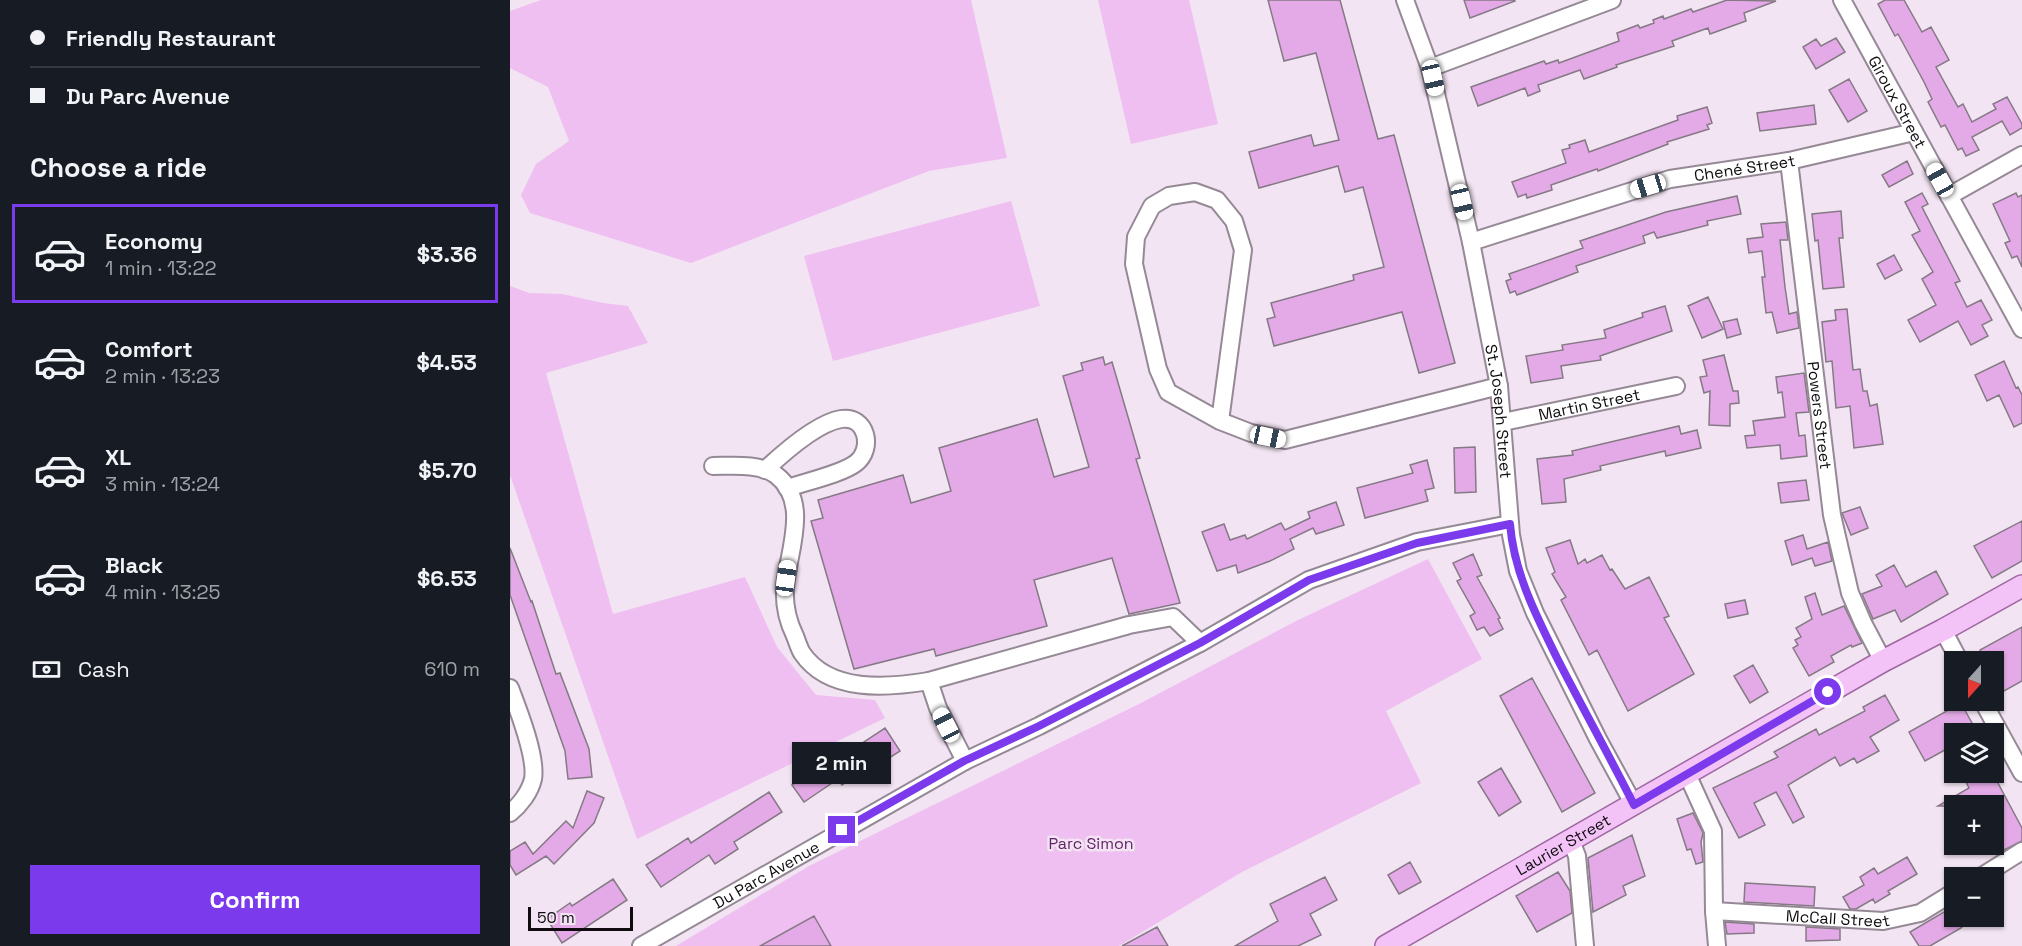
<!DOCTYPE html>
<html lang="en">
<head>
<meta charset="utf-8">
<style>
	:root { --surface:#171b24; --page:#20242c; --text:#f1f3f6; --muted:#9ea1a6; --line:#363941; --accent:#7c3aed }
	body { margin:0; font-family:"Space Grotesk",sans-serif; background:var(--page); color:var(--text); height:100vh; display:flex; flex-direction:column; font-size:22px; white-space:nowrap }
	* { box-sizing:border-box; margin:0 }
	p { font-size:20px; color:var(--muted) }
	.icon { flex:none; width:33px; height:33px; fill:none; stroke:currentColor; stroke-width:2; stroke-linecap:round; stroke-linejoin:round }
	.map { position:relative; flex:1; overflow:hidden }
	.drawer { display:flex; flex-direction:column; background:var(--surface); width:510px }
	.drawer>* { flex:none }
	.banner { display:grid; align-content:center; height:132px; padding:0 30px; background:var(--surface) }
	.needle { width:39px; rotate:201deg }
	.buttons { position:absolute; left:1434px; top:651px; display:grid; gap:12px }
	.buttons a { display:grid; place-items:center; width:60px; height:60px; border-radius:0px; background:var(--surface); box-shadow:0 2px 4px #0004; font-size:30px }
	.scale { position:absolute; left:18px; bottom:15px; width:105px; box-sizing:border-box; padding-left:6px; border:3px solid #0f0b0f; border-top:0; font-size:16px; line-height:21px; white-space:nowrap; color:#0f0b0f; -webkit-text-stroke:4px #f2e4f2; paint-order:stroke }
	.end { position:absolute; width:27px; height:27px; margin:-14px; border:8px solid #7c3aed; background:#fff; box-shadow:0 0 0 3px #fff }
	.from { border-radius:50% }
	.bubble { position:absolute; height:42px; border-radius:0px; background:var(--surface); box-shadow:0 2px 4px #0004; font-size:20px; font-weight:700; line-height:42px; text-align:center }
	.car { position:absolute; width:18px; height:36px; margin:-18px -9px; border-radius:8px; box-shadow:0 0 4px 2px #0007; background:linear-gradient(#fff 24%,#345 0 40%,#fff 0 76%,#345 0 86%,#fff 0) }
	.banner b { display:flex; align-items:center; gap:21px; height:57px; font-size:22px }
	.banner b+b { border-top:2px solid var(--line) }
	.banner i { width:15px; height:15px; background:var(--text) }
	ul { padding:0; list-style:none }
	li { display:flex; align-items:center; gap:18px; height:99px; margin:0 12px 9px; padding:0 18px; border:3px solid transparent; border-radius:0px }
	li div { flex:1 }
	li b { display:block; font-size:22px }
	li em { font-style:normal; font-weight:700 }
	li.on { border-color:var(--accent) }
	li>.icon { width:54px; height:54px; stroke-width:1.5 }
	h2 { padding:0 30px; font-size:27px; line-height:72px }
	.pay { display:flex; align-items:center; gap:15px; height:66px; padding:0 30px; font-size:22px }
	.pay p { margin-inline-start:auto }
	.primary-button { display:flex; gap:12px; margin-top:auto; padding:12px 30px }
	.primary-button a { flex:1; height:69px; border-radius:0px; background:var(--accent); color:#fff; font-size:24px; font-weight:700; line-height:69px; text-align:center }
	main { display:flex; flex:1; min-height:0 }
	.map>svg:first-child { display:block }
	.green { fill:#efbff1 }
	.building { fill:#e4aae7; stroke:#857985; stroke-width:1.5 }
	.lines { fill:none; stroke-linecap:round; stroke-linejoin:round }
	.minor-casing { stroke:#958996; stroke-width:20 }
	.major-casing { stroke:#9e68a1; stroke-width:24 }
	.minor { stroke:#fff; stroke-width:16 }
	.major { stroke:#f3c2f6; stroke-width:21 }
	.route { stroke:#7c3aed; stroke-width:8 }
	.labels { text-anchor:middle; dominant-baseline:central; stroke-width:5; stroke-linejoin:round; paint-order:stroke }
	.street-label { font-size:16px; fill:#0f0b0f; stroke:#f2e4f2 }
	.park-label { font-size:16px; fill:#621f67; stroke:#f2e4f2 }
</style>
</head>
<body>
<main>
<section class="drawer">
<div class="banner">
<b><i class="from"></i>Friendly Restaurant</b>
<b><i></i>Du Parc Avenue</b>
</div>
<h2>Choose a ride</h2>
<ul>
<li class="on"><svg class="icon" aria-label="car" viewBox="0 0 24 24"><path d="M5 17H2v-5l4-1 3-4h7l3 4 3 1v5h-3M9 17h6M6 11h13"/><circle cx="7" cy="17" r="2"/><circle cx="17" cy="17" r="2"/></svg><div><b>Economy</b><p>1 min · 13:22</p></div><em>$3.36</em></li>
<li><svg class="icon" aria-label="car" viewBox="0 0 24 24"><path d="M5 17H2v-5l4-1 3-4h7l3 4 3 1v5h-3M9 17h6M6 11h13"/><circle cx="7" cy="17" r="2"/><circle cx="17" cy="17" r="2"/></svg><div><b>Comfort</b><p>2 min · 13:23</p></div><em>$4.53</em></li>
<li><svg class="icon" aria-label="car" viewBox="0 0 24 24"><path d="M5 17H2v-5l4-1 3-4h7l3 4 3 1v5h-3M9 17h6M6 11h13"/><circle cx="7" cy="17" r="2"/><circle cx="17" cy="17" r="2"/></svg><div><b>XL</b><p>3 min · 13:24</p></div><em>$5.70</em></li>
<li><svg class="icon" aria-label="car" viewBox="0 0 24 24"><path d="M5 17H2v-5l4-1 3-4h7l3 4 3 1v5h-3M9 17h6M6 11h13"/><circle cx="7" cy="17" r="2"/><circle cx="17" cy="17" r="2"/></svg><div><b>Black</b><p>4 min · 13:25</p></div><em>$6.53</em></li>
</ul>
<div class="pay"><svg class="icon" aria-label="cash" viewBox="0 0 24 24"><path d="M3 7h18v10H3z"/><circle cx="12" cy="12" r="2"/></svg>Cash<p>610 m</p></div>
<div class="primary-button"><a>Confirm</a></div>
</section>
<div class="map">
<svg width="1512" height="946" viewBox="0 0 1512 946">
	<rect width="100%" height="100%" fill="#f2e4f2"/>
	<path class="green" d="M31,0H461L497,158L419,171L181,263L20,213L11,195L26,164L59,141L38,87L0,68V11Z
		M588,0H679L708,124L621,144Z
		M501,201L530,306L323,361L294,256Z
		M0,286L19,293L52,294L93,303L118,306L138,343L36,373L103,614L235,577L267,647L306,695L365,700L375,718L127,839L0,475Z
		M918,559L972,659L876,711L911,783L732,872L609,946H166L299,866L631,703L788,620Z"/>
	<path class="building" d="M758,0H830L868,139L884,135L945,363L909,373L892,312L764,346L757,319L765,317L761,303L844,280L843,275L874,267L853,187L835,192L828,166L749,188L739,152L801,135L804,146L829,140L806,53L774,61Z
		M954,0H1004L1005,1L960,18Z
		M1217,0L1266,1L1234,13L1236,21L1200,34L1198,28L1162,41L1164,46L1106,65L1107,67L1074,79L1070,70L1028,85L1030,91L1018,96L1015,88L968,106L961,87L1034,61L1036,64L1048,60L1049,63L1109,41L1107,33L1128,25L1130,28L1144,23L1143,20L1153,16L1154,19L1181,9L1183,12Z
		M1375,0H1394L1412,32L1421,27L1439,60L1426,67L1448,107L1453,104L1462,122L1486,109L1483,104L1497,97L1512,124V128L1500,135L1492,121L1462,137L1469,150L1456,156L1452,148L1448,150L1435,125L1431,127L1418,102L1422,99L1414,82L1388,34L1385,36L1368,4Z
		M1326,38L1335,52L1306,69L1293,47L1306,39L1311,46Z
		M1339,79L1357,111L1338,122L1319,90Z
		M1304,105L1306,124L1250,131L1247,113Z
		M1197,107L1202,123L1197,125L1199,129L1157,142L1158,144L1088,171L1087,169L1041,185L1042,190L1017,198L1016,194L1008,197L1002,182L1056,163L1052,150L1060,148L1059,145L1075,140L1079,152L1168,120L1167,116Z
		M1397,161L1403,174L1379,187L1372,175Z
		M1412,193L1418,204L1412,207L1450,281L1445,283L1457,307L1471,300L1482,320L1472,325L1478,336L1461,345L1448,321L1410,342L1398,320L1426,305L1412,279L1423,272L1402,235L1410,231L1395,202Z
		M1506,193L1508,197L1512,195V267L1507,256L1502,258L1495,243L1500,241L1483,204Z
		M1227,196L1231,214L1197,221L1198,225L1147,238L1144,232L1133,236L1135,243L1066,266L1068,272L1007,295L1005,291L1000,293L996,281L1001,279L999,274L1073,248L1070,241L1156,212Z
		M1331,211L1333,238H1329L1334,287L1313,289L1308,240L1305,241L1302,214Z
		M1276,222L1278,240H1270L1275,287L1279,314L1287,312L1289,328L1267,333L1262,312L1256,313L1252,277H1255L1252,251L1239,253L1237,239L1253,237L1251,224Z
		M1384,255L1392,270L1375,279L1367,264Z
		M1198,297L1213,329L1192,338L1178,306Z
		M1155,306L1162,331L1090,356L1091,360L1051,366L1053,378L1021,383L1016,356L1053,350L1052,345L1096,338L1094,330L1133,317L1132,313Z
		M1337,309L1343,370L1350,369L1353,391H1357L1360,406L1367,404L1373,444L1344,448L1340,406L1326,408L1322,361L1316,362L1312,322L1326,320L1325,310Z
		M1227,319L1231,334L1217,338L1213,322Z
		M1214,355L1223,391H1228L1229,403L1220,404V426L1199,425L1200,391L1194,393L1190,377L1197,376L1193,360Z
		M593,357L595,365L602,362L630,458L626,459L670,603L619,614L602,558L524,580L537,626L426,656L424,649L344,669L301,521L313,518L308,500L393,475L401,503L441,491L429,448L527,419L544,477L579,467L553,376L573,370L571,363Z
		M1494,361L1506,388L1508,387L1512,395V423L1504,427L1489,395L1477,401L1465,375Z
		M1294,373L1299,412L1286,413L1289,436L1295,435L1297,456L1271,459L1270,445L1237,448L1235,436L1245,435L1243,421L1275,417L1272,392L1268,393L1266,377Z
		M1169,426L1171,434L1187,430L1191,448L1156,456L1155,451L1090,466L1091,470L1054,479L1056,502L1032,504L1027,459L1063,455L1062,451Z
		M965,447L966,492L945,493L944,448Z
		M917,460L924,488L915,490L918,501L855,518L847,488L903,473L900,465Z
		M1296,480L1299,500L1271,503L1268,483Z
		M826,502L834,525L806,534L803,528L780,539L784,549L760,561L728,573L726,565L707,571L692,532L714,524L720,540L735,535L737,539L771,523L775,530L800,518L798,512Z
		M1350,507L1358,528L1341,535L1332,513Z
		M1512,521V561L1482,578L1464,546Z
		M1293,535L1297,549L1318,542L1322,561L1305,566L1302,558L1282,565L1275,541Z
		M1060,540L1068,564L1075,559L1077,563L1092,555L1100,570L1102,569L1115,589L1139,577L1159,616L1154,618L1184,674L1118,711L1087,650L1079,655L1051,600L1056,597L1042,574L1045,572L1036,548Z
		M0,548L21,602L22,601L46,674L50,673L79,749L82,777L58,779L55,751L0,595Z
		M963,554L972,575L967,577L990,618L988,619L993,629L980,636L974,627L967,630L960,616L965,613L947,581L951,579L943,563Z
		M1384,565L1396,587L1426,571L1438,594L1391,622L1385,610L1363,619L1352,594L1372,586L1366,575Z
		M1305,593L1312,615L1334,606L1352,643L1342,647L1341,645L1321,656L1324,662L1299,676L1283,648L1288,645L1285,640L1291,637L1286,628L1302,619L1295,597Z
		M1235,600L1238,614L1218,618L1215,604Z
		M1512,627V681L1494,691L1484,673V662H1477L1470,650Z
		M1243,665L1258,692L1240,703L1224,676Z
		M1022,678L1085,793L1052,812L990,696Z
		M1375,695L1389,720L1360,737L1369,751L1347,763L1344,758L1330,766L1325,757L1278,785L1294,817L1283,823L1266,792L1244,803L1255,825L1229,838L1203,788L1268,757L1264,752L1306,729L1309,735L1355,711L1353,707Z
		M1451,703L1468,734H1444V745L1415,761L1399,732Z
		M375,728L390,751L373,762L371,759L332,785L328,779L294,802L282,785L308,768L310,771Z
		M991,768L1011,802L989,816L968,782Z
		M1451,772H1482L1512,828V841L1494,850L1484,827V806H1428L1459,788Z
		M77,791L94,798L84,823L44,864L36,856L6,875L0,865V851L15,842L23,854L56,821L63,828Z
		M259,792L272,812L224,842L228,849L205,864L199,855L151,887L136,865L178,838L181,843Z
		M1183,813L1193,833L1191,842L1193,862L1186,864L1181,849L1177,850L1167,819Z
		M1122,835L1135,876L1113,886L1116,895L1083,912L1078,858Z
		M1397,857L1407,874L1378,891L1380,894L1365,903L1363,899L1346,909H1340L1333,897L1354,885L1350,877L1364,868L1368,874Z
		M900,862L911,882L889,894L878,875Z
		M1048,872L1060,891L1062,913L1027,932L1006,896Z
		M815,877L827,900L800,914L811,935L788,946H725L768,921L760,904Z
		M103,879L117,900L52,943L37,919L60,903L62,906Z
		M1235,883L1305,887L1304,906L1234,902Z
		M1444,906V916H1463L1451,928L1420,946H1409L1400,932Z
		M304,916L321,946H250Z
		M1215,922L1244,924V933L1217,934Z
		M647,927L658,946H612Z
		M1296,927L1330,929V940L1296,941Z"/>
	<g class="lines">
		<g class="minor-casing">
			<g id="minor">
				<path id="s1" d="M895,0L920,68L961,242L989,386L1001,535L1008,571L1025,613L1088,739L1124,805"/>
				<path id="s2" d="M1332,0L1512,329"/>
				<path d="M920,68L1102,0"/>
				<path id="s3" d="M1279,161L1322,515L1340,593L1353,623L1373,661"/>
				<path d="M1439,196L1512,155"/>
				<path id="s4" d="M961,242L1160,179L1279,161L1404,132"/>
				<path d="M710,421L733,250L724,221L707,200L685,192L659,196L642,206L626,237L624,264L648,369L658,392L710,421L741,433L775,440L989,386"/>
				<path id="s5" d="M993,422L1166,386"/>
				<path d="M203,466C222,466 249,463 266,475C301,502 278,552 275,587C274,604 278,622 285,636C287,641 289,648 292,653C319,693 377,688 419,681L619,625L663,617L690,643"/>
				<path d="M255,470C272,454 307,423 331,419C357,415 364,449 346,463C332,474 295,482 277,488"/>
				<path d="M1433,630L1450,662"/>
				<path d="M419,681L428,708L455,761"/>
				<path d="M0,688C8,709 27,757 23,779C20,792 10,805 0,813"/>
				<path d="M1472,700L1512,773"/>
				<path d="M1177,774L1203,831L1204,911L1207,946"/>
				<path d="M1061,841L1067,856L1075,946"/>
				<path d="M1469,878L1512,851"/>
				<path id="s6" d="M1204,911L1373,921L1410,913L1444,892"/>
				<path id="s7" d="M131,946L455,761L529,726L690,643L799,580L907,542L1000,524"/>
			</g>
		</g>
		<g class="major-casing">
			<g id="major">
				<path id="s8" d="M876,946L1373,661L1433,630L1512,586"/>
			</g>
		</g>
		<use href="#minor" class="minor"/>
		<use href="#major" class="major"/>
	</g>
	<g class="lines">
		<path class="route" d="M332,830L454,761L529,726L690,643L799,580L907,543L1000,524C1004,573 1026,615 1047,658C1072,707 1099,755 1124,805L1318,692"/>
	</g>
	<g class="labels">
		<g class="street-label">
			<text stroke="none"><textPath href="#s2" startOffset="116">Giroux Street</textPath></text>
			<text stroke="none"><textPath href="#s4" startOffset="284">Chené Street</textPath></text>
			<text stroke="none"><textPath href="#s5" startOffset="88">Martin Street</textPath></text>
			<text stroke="none"><textPath href="#s1" startOffset="423">St. Joseph Street</textPath></text>
			<text stroke="none"><textPath href="#s3" startOffset="256">Powers Street</textPath></text>
			<text stroke="none"><textPath href="#s8" startOffset="204">Laurier Street</textPath></text>
			<text stroke="none"><textPath href="#s7" startOffset="144">Du Parc Avenue</textPath></text>
			<text stroke="none"><textPath href="#s6" startOffset="124">McCall Street</textPath></text>
		</g>
		<g class="park-label">
			<text x="581" y="843">Parc Simon</text>
		</g>
	</g>
</svg>
<div class="buttons">
<a><svg class="needle" viewBox="-14 -14 28 28"><path d="M0-13l5 13h-10z" fill="#e53935"/><path d="M0 13l5-13h-10z" fill="#9ea1a6"/></svg></a>
<a><svg class="icon" aria-label="layers" viewBox="0 0 24 24"><path d="M12 4l9 5-9 5-9-5zM3 14l9 5 9-5"/></svg></a>
<a>+</a>
<a>−</a>
</div>
<div class="scale">50 m</div>
<i class="end from" style="left:1318px;top:692px"></i>
<i class="end" style="left:332px;top:830px"></i>
<div class="bubble" style="left:282px;top:742px;width:99px">2 min</div>
<i class="car" style="left:923px;top:78px;rotate:167deg"></i>
<i class="car" style="left:1430px;top:180px;rotate:331deg"></i>
<i class="car" style="left:1138px;top:186px;rotate:253deg"></i>
<i class="car" style="left:952px;top:202px;rotate:167deg"></i>
<i class="car" style="left:758px;top:437px;rotate:102deg"></i>
<i class="car" style="left:276px;top:578px;rotate:8deg"></i>
<i class="car" style="left:436px;top:725px;rotate:333deg"></i>
</div>
</main>
</body>
</html>
